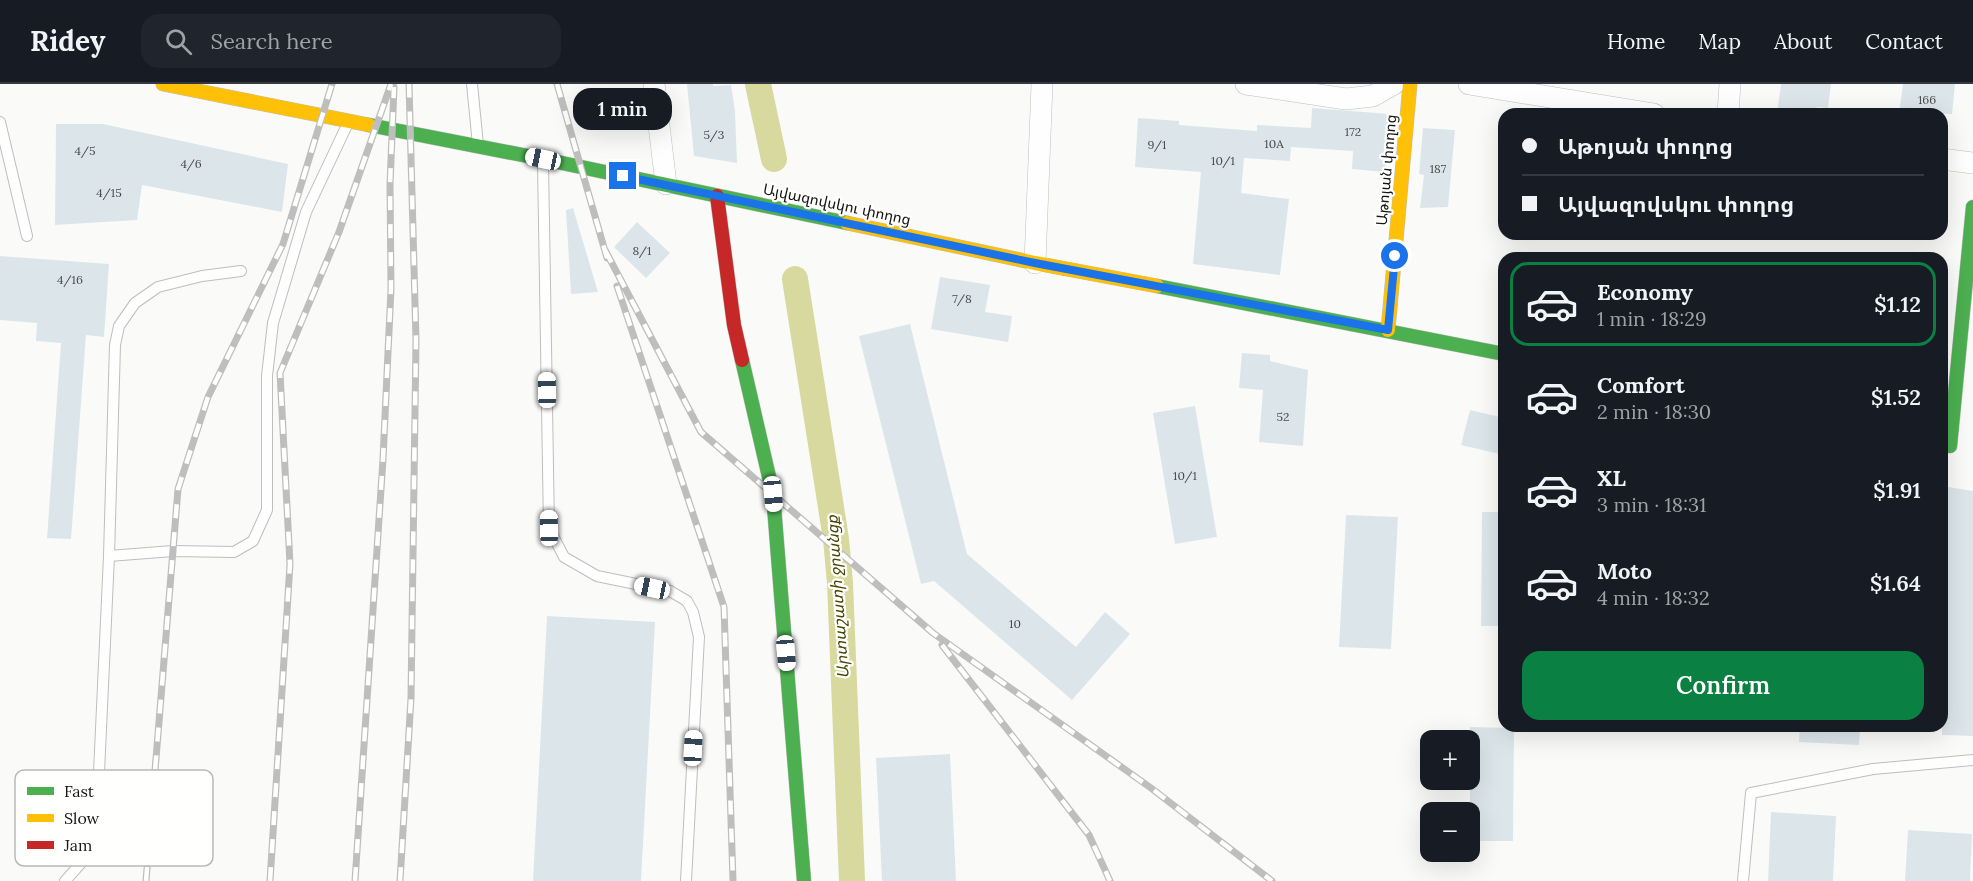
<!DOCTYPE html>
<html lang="en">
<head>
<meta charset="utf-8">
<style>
	:root { --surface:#171b24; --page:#20242c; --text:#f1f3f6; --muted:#9ea1a6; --line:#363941; --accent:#0b8043 }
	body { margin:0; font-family:Lora,"Noto Sans Armenian",serif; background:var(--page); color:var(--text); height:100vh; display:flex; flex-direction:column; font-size:22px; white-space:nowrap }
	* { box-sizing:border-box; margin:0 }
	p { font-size:20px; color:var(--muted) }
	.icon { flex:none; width:33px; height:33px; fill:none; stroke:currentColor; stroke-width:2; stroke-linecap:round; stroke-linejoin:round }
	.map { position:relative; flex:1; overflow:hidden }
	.drawer { position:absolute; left:1498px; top:168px; width:450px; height:480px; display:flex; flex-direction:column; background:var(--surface); border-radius:18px; box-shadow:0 6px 24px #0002 }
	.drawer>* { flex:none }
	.guide { position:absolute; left:1498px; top:24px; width:450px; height:132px; border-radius:18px; box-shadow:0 6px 24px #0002; display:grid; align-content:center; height:132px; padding:0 24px; background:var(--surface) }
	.fabs { position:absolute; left:1420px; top:646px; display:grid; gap:12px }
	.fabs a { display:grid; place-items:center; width:60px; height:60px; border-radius:12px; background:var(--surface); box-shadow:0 6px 24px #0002; font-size:30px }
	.end { position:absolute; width:27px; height:27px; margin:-14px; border:8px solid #1a73e8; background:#fff; box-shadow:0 0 0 3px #fff }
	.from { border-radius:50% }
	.bubble { position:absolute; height:42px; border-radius:18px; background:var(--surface); box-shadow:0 6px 24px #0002; font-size:20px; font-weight:600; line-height:42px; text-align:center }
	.car { position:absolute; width:18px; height:36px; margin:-18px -9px; border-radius:8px; box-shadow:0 0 4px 2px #0007; background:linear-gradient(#fff 24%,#345 0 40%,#fff 0 76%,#345 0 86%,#fff 0) }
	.guide b { display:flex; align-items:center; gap:21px; height:57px; font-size:22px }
	.guide b+b { border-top:2px solid var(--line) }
	.guide i { width:15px; height:15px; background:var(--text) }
	ul { padding:10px 0 0; list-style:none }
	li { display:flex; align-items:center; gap:18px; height:84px; margin:0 12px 9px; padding:0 12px; border:3px solid transparent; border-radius:18px }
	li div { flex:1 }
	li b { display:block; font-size:22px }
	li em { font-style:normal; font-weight:600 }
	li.selected { border-color:var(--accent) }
	li>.icon { width:54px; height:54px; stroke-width:1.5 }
	.button { display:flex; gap:12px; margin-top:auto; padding:12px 24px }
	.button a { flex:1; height:69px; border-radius:18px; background:var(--accent); color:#fff; font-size:24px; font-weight:600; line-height:69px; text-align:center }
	header { display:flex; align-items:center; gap:36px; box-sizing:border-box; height:84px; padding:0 30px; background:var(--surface); border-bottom:2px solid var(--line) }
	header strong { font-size:28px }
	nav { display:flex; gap:33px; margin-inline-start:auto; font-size:21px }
	.search { width:420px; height:54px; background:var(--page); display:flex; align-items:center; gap:15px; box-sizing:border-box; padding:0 21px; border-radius:18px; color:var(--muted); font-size:22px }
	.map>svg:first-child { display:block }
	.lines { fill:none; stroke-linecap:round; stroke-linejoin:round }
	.canal { stroke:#d8d99e; stroke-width:26 }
	.building { fill:#dce6ea }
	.lane-casing { stroke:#bebebc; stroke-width:12 }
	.street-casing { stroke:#bebebc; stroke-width:22 }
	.fast-casing { stroke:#bebebc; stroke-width:15 }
	.slow-casing { stroke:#bebebc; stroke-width:15 }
	.jam-casing { stroke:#bebebc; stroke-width:15 }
	.lane { stroke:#fefefe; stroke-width:10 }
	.street { stroke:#fefefe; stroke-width:21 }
	.fast { stroke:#4caf50; stroke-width:14 }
	.slow { stroke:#ffc107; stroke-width:14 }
	.jam { stroke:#c62828; stroke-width:14 }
	.rail-casing { stroke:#bdbebd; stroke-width:7 }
	.rail { stroke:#fffffe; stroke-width:4.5; stroke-dasharray:14; stroke-linecap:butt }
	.route { stroke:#1a73e8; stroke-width:8 }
	.labels { text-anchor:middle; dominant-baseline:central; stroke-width:4.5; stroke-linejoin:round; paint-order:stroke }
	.number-label { font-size:12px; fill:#484b4b }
	.street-label { font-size:15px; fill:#161615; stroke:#fffffe }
	.water-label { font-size:16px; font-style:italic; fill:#464501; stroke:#fffffe }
	.key { fill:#fffffe; stroke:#b9b9b8; stroke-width:1.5 }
	.key-label { font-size:16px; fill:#161615 }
</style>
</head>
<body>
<header>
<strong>Ridey</strong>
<div class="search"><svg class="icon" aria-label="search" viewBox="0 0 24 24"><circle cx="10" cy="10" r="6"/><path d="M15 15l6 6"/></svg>Search here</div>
<nav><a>Home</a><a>Map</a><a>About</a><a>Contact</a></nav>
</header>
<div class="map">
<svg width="1973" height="797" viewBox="0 0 1973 797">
	<rect width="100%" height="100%" fill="#fafbf9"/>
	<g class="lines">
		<path class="canal" d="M758,0L774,75
			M795,195L836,455L840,499L852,797"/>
	</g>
	<path class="building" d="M687,0H713V2L731,1L735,27L737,79L694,72Z
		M1781,0H1831L1828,24L1817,23L1816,30H1777Z
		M1903,0H1955L1952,30H1899Z
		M1312,24L1390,30L1385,88L1352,85L1353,67L1291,63L1290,77L1244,74L1241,109L1289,115L1280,191L1193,180L1201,88L1135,83L1138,34L1179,37V41L1257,47V41L1311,44Z
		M56,40H103L288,80L282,128L142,101L137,136L55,141Z
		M1423,44L1455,46L1448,123L1420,124L1424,91L1419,90Z
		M573,124L598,208L571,210L566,126Z
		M637,138L670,169L646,194L614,163Z
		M0,172L109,180L104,253L86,251L71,455L47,454L61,259L36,257L37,239L0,236Z
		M940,193L990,201L985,228L1012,232L1008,258L931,245Z
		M910,240L967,470L1076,563L1105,528L1130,550L1072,616L934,497L921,500L859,252Z
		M1242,269L1270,271V277L1308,286L1303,362L1259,358L1263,306L1239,304Z
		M1195,322L1217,453L1175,460L1153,329Z
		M1470,326L1504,334V371L1461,361Z
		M1942,402L1973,407V652L1942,651Z
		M1482,428H1504V542H1481Z
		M1346,431L1398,433L1391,565L1339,563Z
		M547,532L655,538L641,797H533Z
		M1800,642H1860L1859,661L1799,658Z
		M1470,643L1514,644L1513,757H1470Z
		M950,670L956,797H882L876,674Z
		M1771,728L1836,732L1833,797H1768Z
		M1908,746L1972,750L1970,797H1905Z"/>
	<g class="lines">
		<g class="lane-casing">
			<path id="lane" d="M472,0L478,61
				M0,38L27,152
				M543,78L549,444L564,473L597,492L670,507L687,517L693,528L699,553L686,797
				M109,472L115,261L119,242L135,219L158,203L202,192L241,187
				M65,797L82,778L96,753L109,472L173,467L234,468L253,457L267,426V292L273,239L306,128L348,39
				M1743,797L1751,709L1873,685L1973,676"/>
		</g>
		<g class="street-casing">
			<path id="street" d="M654,0L666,100
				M1246,0L1346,15L1373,12L1394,0
				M1469,0L1654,30
				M1728,30L1730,0
				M1942,75L1973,79
				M1035,179L1042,0"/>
		</g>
		<g class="fast-casing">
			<path id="fast" d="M369,41L543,75L847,139
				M1157,202L1504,270
				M742,276L773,410L804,797
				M1950,362L1973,123"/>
		</g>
		<g class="slow-casing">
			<path id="slow" d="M163,0L369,41
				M847,139L1035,179L1157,202
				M1388,246L1410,0"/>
		</g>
		<g class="jam-casing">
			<path id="jam" d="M717,112L734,241L742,276"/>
		</g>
		<use href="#lane" class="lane"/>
		<use href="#street" class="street"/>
		<use href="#fast" class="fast"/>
		<use href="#slow" class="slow"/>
		<use href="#jam" class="jam"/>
		<g class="rail-casing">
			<path id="rail" d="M557,0L607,174
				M605,166L701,348L933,549L1151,704L1272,797
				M617,202L724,523L733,797
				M942,561L1089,751L1110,797
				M146,797L178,405L208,313L283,160L332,0
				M270,797L290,480L280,289L339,148L391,0
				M355,797L383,375L391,205L390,100L394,3
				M400,797L411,614L416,256L409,0"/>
		</g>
		<use href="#rail" class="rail"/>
	</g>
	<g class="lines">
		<path class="route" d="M623,92L1035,179L1388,246L1395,172"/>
	</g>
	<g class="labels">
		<g class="number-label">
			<text x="1927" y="15">166</text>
			<text x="1353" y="47">172</text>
			<text x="714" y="50">5/3</text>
			<text x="1274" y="59">10A</text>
			<text x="1157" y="60">9/1</text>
			<text x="85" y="66">4/5</text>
			<text x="1223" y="76">10/1</text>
			<text x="191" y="79">4/6</text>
			<text x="1438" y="84">187</text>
			<text x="109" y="108">4/15</text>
			<text x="642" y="166">8/1</text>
			<text x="70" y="195">4/16</text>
			<text x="962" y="214">7/8</text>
			<text x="1283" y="332">52</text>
			<text x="1185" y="391">10/1</text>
			<text x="1015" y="539">10</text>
		</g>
		<g class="street-label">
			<text transform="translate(1386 86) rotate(-85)">Աթոյան փողոց</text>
			<text transform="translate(837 120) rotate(12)">Այվազովսկու փողոց</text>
		</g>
		<g class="water-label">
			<text transform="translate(837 513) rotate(-94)">Արտաշատի ջրանցք</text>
		</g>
	</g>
	<rect x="15" y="686" width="198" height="96" rx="9" class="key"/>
	<rect x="27" y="703" width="27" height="8" fill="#4caf50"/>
	<rect x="27" y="730" width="27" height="8" fill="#ffc107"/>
	<rect x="27" y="757" width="27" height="8" fill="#c62828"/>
	<g class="key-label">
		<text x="64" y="713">Fast</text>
		<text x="64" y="740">Slow</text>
		<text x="64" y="767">Jam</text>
	</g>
</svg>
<div class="fabs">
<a>+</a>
<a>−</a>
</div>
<i class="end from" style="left:1395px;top:172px"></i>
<i class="end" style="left:623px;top:92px"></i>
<div class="bubble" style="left:573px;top:4px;width:99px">1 min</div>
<i class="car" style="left:543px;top:75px;rotate:282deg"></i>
<i class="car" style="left:547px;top:306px;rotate:359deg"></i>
<i class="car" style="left:773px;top:410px;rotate:175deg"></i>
<i class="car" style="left:549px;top:444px;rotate:359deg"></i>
<i class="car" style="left:652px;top:504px;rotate:282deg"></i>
<i class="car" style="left:786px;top:569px;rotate:175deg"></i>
<i class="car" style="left:693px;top:664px;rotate:3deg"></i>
<div class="guide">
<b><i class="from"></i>Աթոյան փողոց</b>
<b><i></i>Այվազովսկու փողոց</b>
</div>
<section class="drawer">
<ul>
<li class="selected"><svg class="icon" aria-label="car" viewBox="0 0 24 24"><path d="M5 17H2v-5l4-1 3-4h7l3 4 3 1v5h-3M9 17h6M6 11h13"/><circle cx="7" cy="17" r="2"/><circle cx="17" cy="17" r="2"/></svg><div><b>Economy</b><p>1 min · 18:29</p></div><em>$1.12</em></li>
<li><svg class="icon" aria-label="car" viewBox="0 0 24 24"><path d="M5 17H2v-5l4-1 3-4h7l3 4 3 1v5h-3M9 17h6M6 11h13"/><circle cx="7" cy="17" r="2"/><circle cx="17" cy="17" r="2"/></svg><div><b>Comfort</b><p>2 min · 18:30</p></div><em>$1.52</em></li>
<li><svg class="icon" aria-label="car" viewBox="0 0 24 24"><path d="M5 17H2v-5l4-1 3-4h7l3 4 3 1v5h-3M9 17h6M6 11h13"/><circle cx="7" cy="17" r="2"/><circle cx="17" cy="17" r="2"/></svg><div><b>XL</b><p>3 min · 18:31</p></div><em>$1.91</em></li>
<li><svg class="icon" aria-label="car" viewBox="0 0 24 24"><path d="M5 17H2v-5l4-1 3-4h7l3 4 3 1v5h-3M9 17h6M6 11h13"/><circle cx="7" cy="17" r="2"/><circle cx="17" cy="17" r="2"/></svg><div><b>Moto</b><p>4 min · 18:32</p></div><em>$1.64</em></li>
</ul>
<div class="button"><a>Confirm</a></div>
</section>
</div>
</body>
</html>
